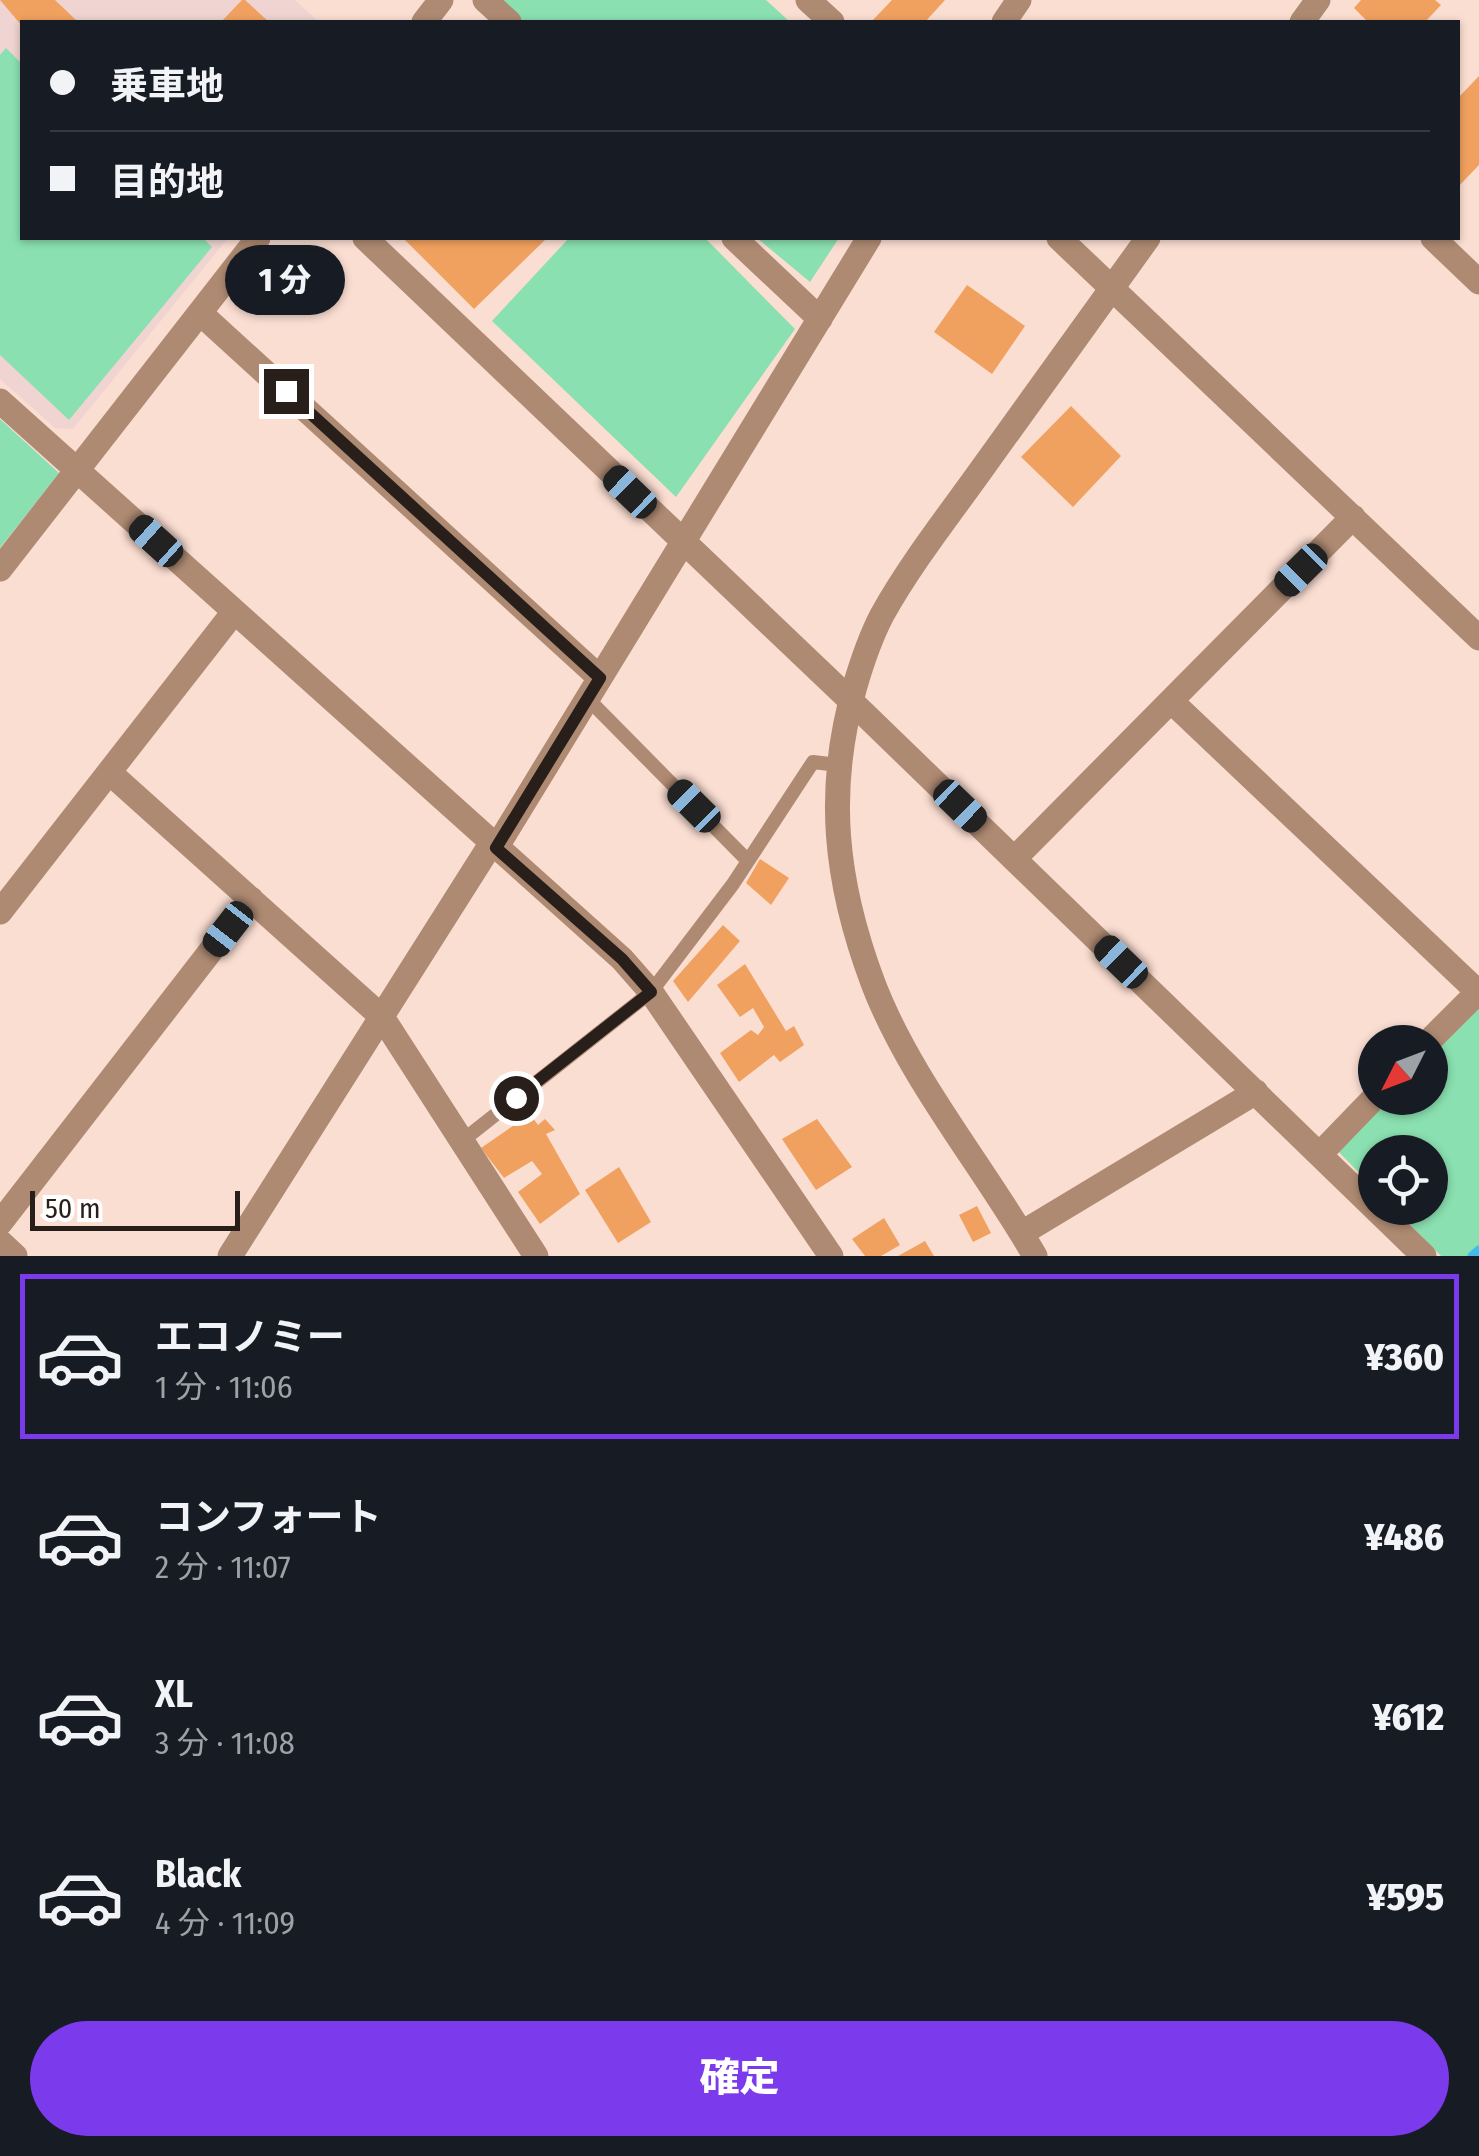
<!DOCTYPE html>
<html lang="ja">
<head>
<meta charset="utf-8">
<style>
	:root { --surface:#171b24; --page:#20242c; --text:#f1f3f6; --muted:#9ea1a6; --line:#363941; --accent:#7c3aed }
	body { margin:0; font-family:"Fira Sans Condensed","Noto Sans JP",sans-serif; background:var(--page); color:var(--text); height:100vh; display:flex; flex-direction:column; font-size:38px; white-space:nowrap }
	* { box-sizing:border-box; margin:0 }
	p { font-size:32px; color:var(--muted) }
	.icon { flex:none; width:55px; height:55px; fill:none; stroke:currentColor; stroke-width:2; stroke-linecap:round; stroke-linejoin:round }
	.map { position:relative; height:1256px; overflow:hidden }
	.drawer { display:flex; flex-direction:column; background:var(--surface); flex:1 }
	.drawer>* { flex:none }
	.guide { position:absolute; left:20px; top:20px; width:1440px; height:220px; border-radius:0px; box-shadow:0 2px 8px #0004; display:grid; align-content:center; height:220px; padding:0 30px; background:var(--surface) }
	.needle { width:65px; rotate:228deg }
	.fabs { position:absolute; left:1358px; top:1025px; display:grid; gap:20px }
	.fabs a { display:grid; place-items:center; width:90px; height:90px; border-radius:50%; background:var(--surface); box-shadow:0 2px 8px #0004; font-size:50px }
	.scale { position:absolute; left:30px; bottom:25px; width:210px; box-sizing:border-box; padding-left:10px; border:5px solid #281e1a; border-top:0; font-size:28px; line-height:35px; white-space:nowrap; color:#281e1a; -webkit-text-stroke:8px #fff; paint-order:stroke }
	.end { position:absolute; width:45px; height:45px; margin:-22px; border:12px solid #281e1a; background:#fff; box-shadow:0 0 0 5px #fff }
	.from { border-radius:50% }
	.bubble { position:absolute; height:70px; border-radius:35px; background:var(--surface); box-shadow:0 2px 8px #0004; font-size:32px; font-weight:800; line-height:70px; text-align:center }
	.car { position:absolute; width:30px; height:60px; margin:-30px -15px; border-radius:12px; box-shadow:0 0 8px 2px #0007; background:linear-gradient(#222 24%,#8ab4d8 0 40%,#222 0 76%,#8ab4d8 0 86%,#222 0) }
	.guide b { display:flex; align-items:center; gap:35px; height:95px; font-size:38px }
	.guide b+b { border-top:2px solid var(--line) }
	.guide i { width:25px; height:25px; background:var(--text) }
	ul { padding:18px 0 0; list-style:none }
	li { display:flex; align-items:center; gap:30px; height:165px; margin:0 20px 15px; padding:0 10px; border:5px solid transparent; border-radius:0px }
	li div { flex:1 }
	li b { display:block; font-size:38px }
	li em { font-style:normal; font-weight:800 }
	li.selected { border-color:var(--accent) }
	li>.icon { width:90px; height:90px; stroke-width:1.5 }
	.action { display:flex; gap:20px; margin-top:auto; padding:20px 30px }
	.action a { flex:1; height:115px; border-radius:60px; background:var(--accent); color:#fff; font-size:40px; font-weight:800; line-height:115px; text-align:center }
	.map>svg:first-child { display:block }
	.education { fill:#efd4d1 }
	.green { fill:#8ae0b0 }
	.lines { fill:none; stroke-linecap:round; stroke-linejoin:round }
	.stream { stroke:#43bbeb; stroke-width:9 }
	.building { fill:#f1a15f }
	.service { stroke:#ae8a72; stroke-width:14 }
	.minor { stroke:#ae8a72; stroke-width:25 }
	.tertiary { stroke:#ae8a72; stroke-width:25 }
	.route { stroke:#281e1a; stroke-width:12 }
</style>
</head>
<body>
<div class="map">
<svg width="1479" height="1256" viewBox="0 0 1479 1256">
	<rect width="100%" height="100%" fill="#fbded2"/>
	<path class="education" d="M0,0H295L319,22H22V238H228L73,429L55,428L0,379Z"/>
	<path class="green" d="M485,0H766L790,22H510Z
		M6,48L22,64V238H203L212,247L69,420L0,355V55Z
		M569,238H705L795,329L676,497L492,321Z
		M757,238H839L810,282Z
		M0,419L59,473L0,548Z
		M1479,993V1250L1472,1256H1441L1393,1208H1430V1152H1375V1189L1330,1143L1375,1097L1430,1098V1042Z"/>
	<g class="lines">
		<path class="stream" d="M1472,1256L1479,1250"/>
	</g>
	<path class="building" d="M0,0H55L78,22H22V26Z
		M242,0H245L269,22H221Z
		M892,0H945L925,22H871Z
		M1361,0H1435L1441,5L1425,22H1368L1354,8Z
		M1479,76V165L1458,187V98Z
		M403,238H547L474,309Z
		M967,285L1025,326L992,374L934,332Z
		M1071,406L1121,456L1073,507L1021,457Z
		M760,859L789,878L771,905L746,883Z
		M723,925L740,941L688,1002L673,981Z
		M745,964L786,1031L794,1026L804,1045L780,1062L774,1055L739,1082L720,1053L751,1030L758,1035L764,1027L753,1008L740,1017L717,985Z
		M530,1114L538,1125L545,1119L555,1130L546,1134L580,1194L540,1224L518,1192L542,1174L532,1161L504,1178L481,1148Z
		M817,1119L852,1167L816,1190L782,1139Z
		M619,1167L651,1222L618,1243L585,1190Z
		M977,1206L991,1233L973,1242L959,1215Z
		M884,1218L900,1245L881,1256H865L852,1239Z
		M925,1241L934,1256H898Z"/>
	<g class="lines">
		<path class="service" d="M588,699L748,861
			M462,1141L651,992L733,884L813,762L838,765"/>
		<path class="minor" d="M485,0L509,22
			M808,0L832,22
			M424,22L441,0
			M1004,22L1019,0
			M365,238L851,701L1424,1256
			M734,238L820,319
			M1059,238L1479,638
			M1433,238L1479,282
			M200,313L600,678
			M0,401L622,959L651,992L831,1256
			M0,569L258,238
			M1171,701L1479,993
			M110,773L382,1017L536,1256
			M496,848L869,238
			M1014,859L1353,517
			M0,912L234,612
			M1428,1042L1478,992
			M1320,1154L1375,1097
			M0,1223L251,899
			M1022,1233L1256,1092
			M0,1242L15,1256
			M230,1256L491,844"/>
		<path class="tertiary" d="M1302,22L1318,0
			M1035,1256C984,1167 909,1078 873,983C835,882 825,790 855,686C862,662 870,638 882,615C912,561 953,510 989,459C1042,385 1095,311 1148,238"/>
	</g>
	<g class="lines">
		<path class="route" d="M286,391L600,678L496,848L622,959L651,992L516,1098"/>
	</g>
</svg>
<div class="fabs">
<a><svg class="needle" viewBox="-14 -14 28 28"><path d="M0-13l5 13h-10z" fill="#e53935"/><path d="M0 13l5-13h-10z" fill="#9ea1a6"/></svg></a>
<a><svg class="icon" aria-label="locate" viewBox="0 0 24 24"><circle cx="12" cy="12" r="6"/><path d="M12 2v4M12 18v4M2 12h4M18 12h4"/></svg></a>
</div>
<div class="scale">50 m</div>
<i class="end from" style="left:516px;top:1098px"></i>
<i class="end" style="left:286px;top:391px"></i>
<div class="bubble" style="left:225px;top:245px;width:120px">1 分</div>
<i class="car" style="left:630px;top:492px;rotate:314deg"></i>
<i class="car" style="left:156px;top:541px;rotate:312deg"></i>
<i class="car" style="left:1301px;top:570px;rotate:225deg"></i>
<i class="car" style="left:694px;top:806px;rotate:315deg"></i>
<i class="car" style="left:960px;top:806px;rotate:134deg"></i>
<i class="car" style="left:228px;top:929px;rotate:218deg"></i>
<i class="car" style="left:1121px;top:962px;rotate:314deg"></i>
<div class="guide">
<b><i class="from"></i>乗車地</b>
<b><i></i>目的地</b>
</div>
</div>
<section class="drawer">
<ul>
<li class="selected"><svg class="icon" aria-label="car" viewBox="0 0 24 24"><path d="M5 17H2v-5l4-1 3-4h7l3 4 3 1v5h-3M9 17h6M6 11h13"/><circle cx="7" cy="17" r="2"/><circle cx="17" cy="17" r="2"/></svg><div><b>エコノミー</b><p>1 分 · 11:06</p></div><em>¥360</em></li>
<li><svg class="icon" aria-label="car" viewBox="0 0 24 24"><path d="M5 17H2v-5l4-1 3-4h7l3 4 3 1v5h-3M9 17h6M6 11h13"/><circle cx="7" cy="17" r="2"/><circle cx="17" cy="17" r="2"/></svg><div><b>コンフォート</b><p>2 分 · 11:07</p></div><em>¥486</em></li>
<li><svg class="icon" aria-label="car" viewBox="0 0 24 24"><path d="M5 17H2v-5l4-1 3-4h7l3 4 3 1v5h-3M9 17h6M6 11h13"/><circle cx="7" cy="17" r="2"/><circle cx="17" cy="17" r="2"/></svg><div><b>XL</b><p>3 分 · 11:08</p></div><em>¥612</em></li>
<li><svg class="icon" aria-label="car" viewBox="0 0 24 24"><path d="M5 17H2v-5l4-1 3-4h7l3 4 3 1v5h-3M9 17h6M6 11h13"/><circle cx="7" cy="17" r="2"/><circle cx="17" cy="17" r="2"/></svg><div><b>Black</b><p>4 分 · 11:09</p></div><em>¥595</em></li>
</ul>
<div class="action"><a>確定</a></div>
</section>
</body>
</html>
